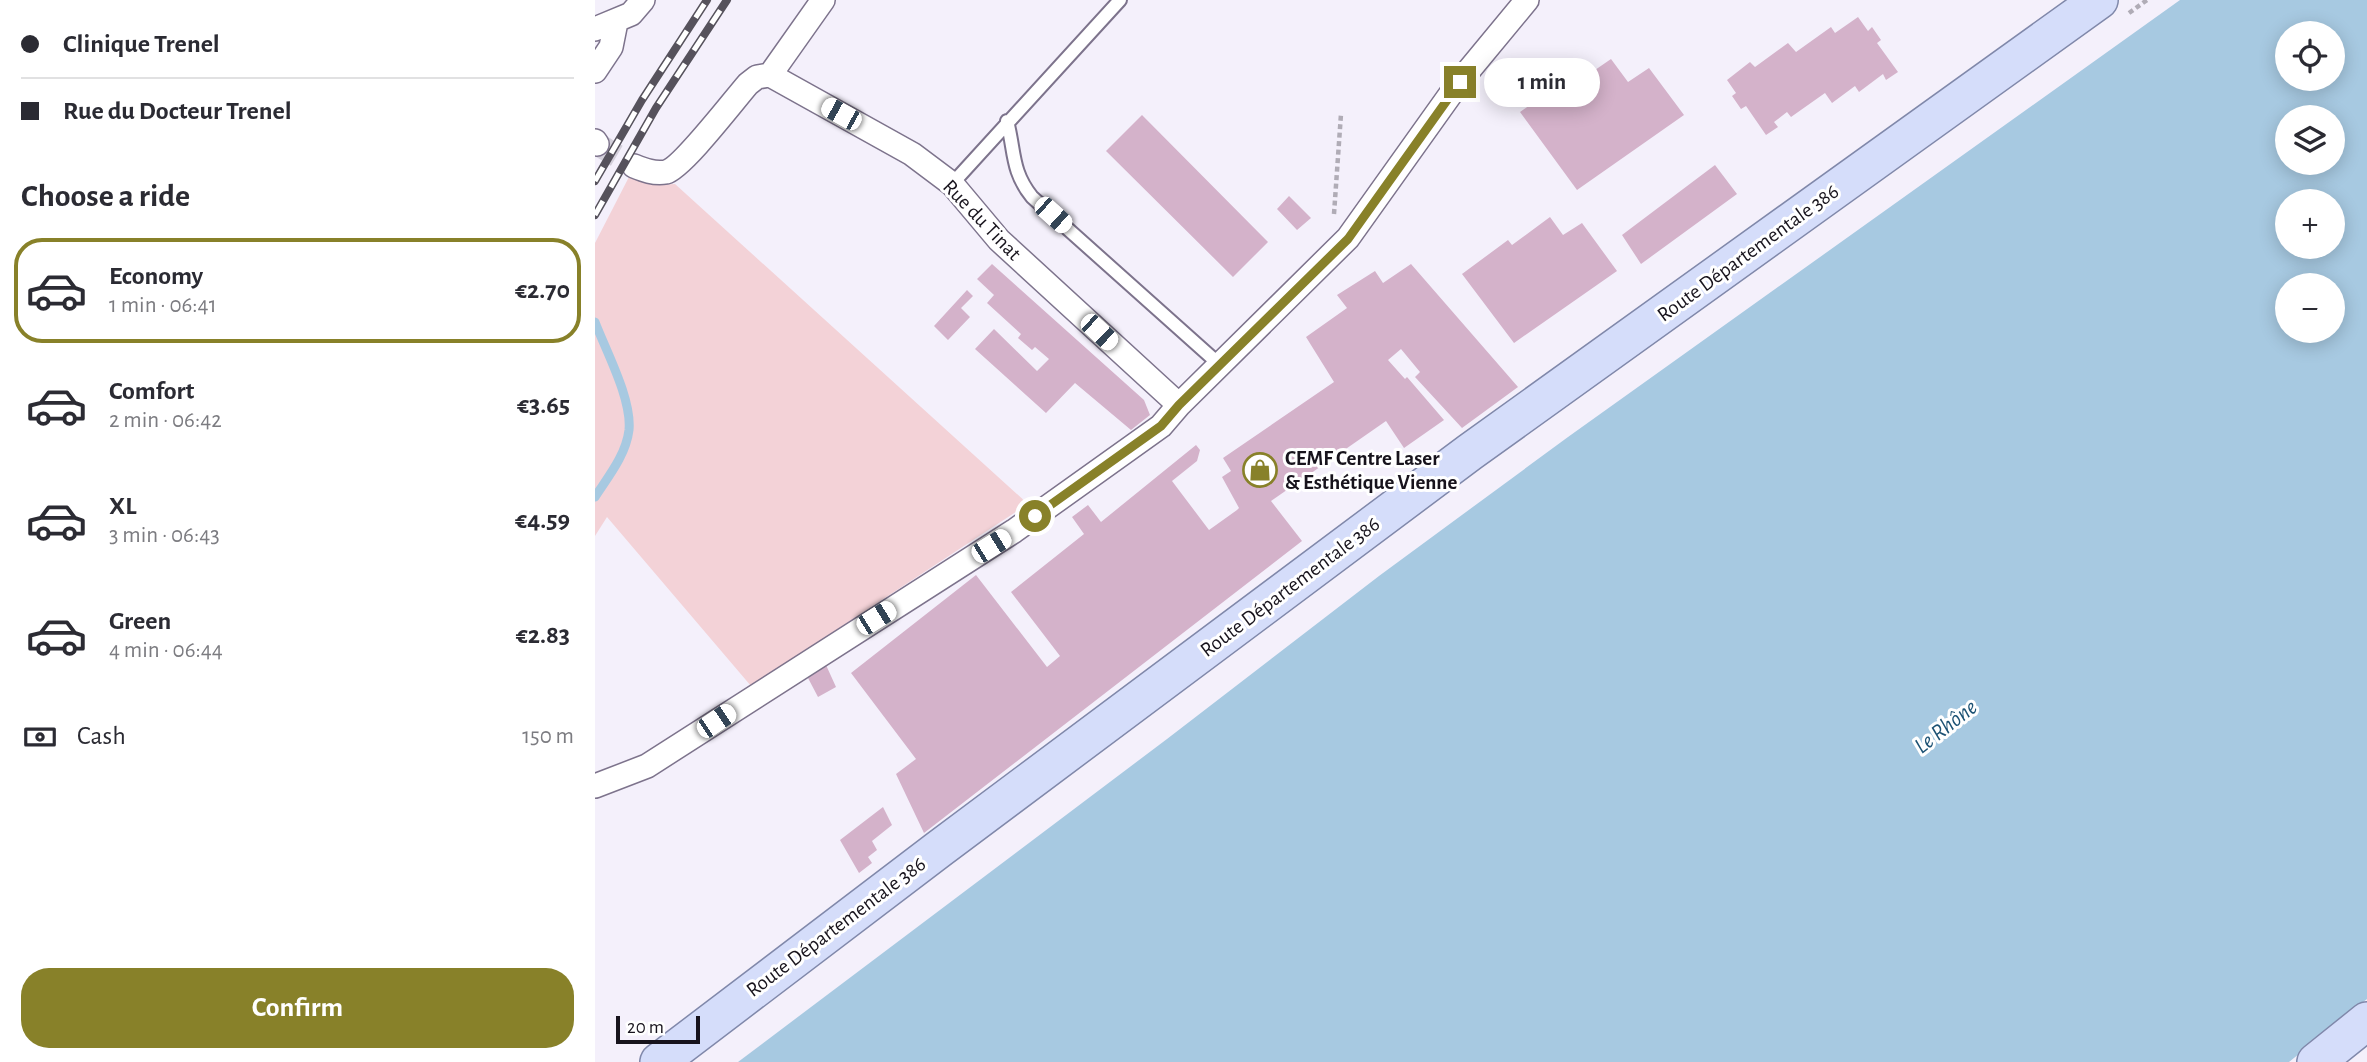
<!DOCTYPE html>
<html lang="en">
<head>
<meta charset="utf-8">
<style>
	:root { --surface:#fff; --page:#f2f2f3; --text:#2b2b33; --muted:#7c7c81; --line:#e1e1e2; --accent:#888129 }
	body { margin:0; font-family:"Alegreya Sans",sans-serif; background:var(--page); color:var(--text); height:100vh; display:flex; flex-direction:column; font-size:26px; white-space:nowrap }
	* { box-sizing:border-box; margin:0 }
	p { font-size:23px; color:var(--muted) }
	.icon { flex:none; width:38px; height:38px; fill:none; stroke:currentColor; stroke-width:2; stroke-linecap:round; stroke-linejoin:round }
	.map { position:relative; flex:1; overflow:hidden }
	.sheet { display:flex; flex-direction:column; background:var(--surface); width:595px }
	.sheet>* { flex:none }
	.hud { display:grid; align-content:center; height:154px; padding:0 21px; background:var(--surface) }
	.fabs { position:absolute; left:1680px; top:21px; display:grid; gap:14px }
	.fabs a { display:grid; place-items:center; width:70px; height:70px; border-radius:50%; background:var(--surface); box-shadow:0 4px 18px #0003; font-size:35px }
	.scale { position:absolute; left:21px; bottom:18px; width:84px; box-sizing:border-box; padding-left:7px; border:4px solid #17131c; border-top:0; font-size:19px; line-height:24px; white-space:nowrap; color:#17131c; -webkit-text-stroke:5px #fff; paint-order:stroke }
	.end { position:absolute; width:32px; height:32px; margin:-16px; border:9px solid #888129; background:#fff; box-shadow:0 0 0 4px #fff }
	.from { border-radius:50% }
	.bubble { position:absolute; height:49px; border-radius:24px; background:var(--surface); box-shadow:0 4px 18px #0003; font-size:23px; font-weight:700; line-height:49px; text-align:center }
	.car { position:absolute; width:21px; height:42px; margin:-21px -10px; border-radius:9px; box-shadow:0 0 5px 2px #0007; background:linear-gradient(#fff 24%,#345 0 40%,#fff 0 76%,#345 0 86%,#fff 0) }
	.hud b { display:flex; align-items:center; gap:24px; height:66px; font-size:26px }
	.hud b+b { border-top:2px solid var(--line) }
	.hud i { width:18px; height:18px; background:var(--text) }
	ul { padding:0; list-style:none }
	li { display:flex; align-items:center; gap:21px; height:105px; margin:0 14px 10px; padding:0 7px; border:4px solid transparent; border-radius:28px }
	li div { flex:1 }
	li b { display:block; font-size:26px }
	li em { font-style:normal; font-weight:700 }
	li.selected { border-color:var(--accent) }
	li>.icon { width:63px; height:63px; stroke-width:1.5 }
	h2 { padding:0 21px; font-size:32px; line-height:84px }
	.pay { display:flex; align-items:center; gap:18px; height:77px; padding:0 21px; font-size:26px }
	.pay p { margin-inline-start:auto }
	.primary-button { display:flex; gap:14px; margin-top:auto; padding:14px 21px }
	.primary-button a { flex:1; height:80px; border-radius:28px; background:var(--accent); color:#fff; font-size:28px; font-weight:700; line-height:80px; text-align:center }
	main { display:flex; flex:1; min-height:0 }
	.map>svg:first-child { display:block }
	.green { fill:#f3d2d7 }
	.water { fill:#a7c9e1; fill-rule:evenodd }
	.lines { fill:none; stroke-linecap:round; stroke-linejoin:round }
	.stream { stroke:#a7c9e1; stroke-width:9 }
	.building { fill:#d4b2ca }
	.minor-tunnel { stroke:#d3cfda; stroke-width:23; stroke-dasharray:23 11; stroke-linecap:butt }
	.service-casing { stroke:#7d738c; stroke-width:16 }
	.minor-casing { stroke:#7d738c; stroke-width:26 }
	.primary-casing { stroke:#8088aa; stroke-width:40 }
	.path { stroke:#b0acb6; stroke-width:4.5; stroke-dasharray:5 3.5; stroke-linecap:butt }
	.service { stroke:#fff; stroke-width:12 }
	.minor { stroke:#fff; stroke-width:23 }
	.primary { stroke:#d5ddfa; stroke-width:37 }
	.rail-casing { stroke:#56525c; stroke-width:8 }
	.rail { stroke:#fff; stroke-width:5; stroke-dasharray:16; stroke-linecap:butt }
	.route { stroke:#888129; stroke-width:9 }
	.labels { text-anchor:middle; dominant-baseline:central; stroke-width:6; stroke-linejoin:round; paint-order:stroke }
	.street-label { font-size:21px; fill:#17131c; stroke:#fff }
	.poi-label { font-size:21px; font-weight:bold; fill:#17131c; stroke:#fff; text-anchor:start }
	.water-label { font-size:23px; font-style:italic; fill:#1c5274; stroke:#fff }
</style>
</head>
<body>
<main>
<section class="sheet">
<div class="hud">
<b><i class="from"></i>Clinique Trenel</b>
<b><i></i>Rue du Docteur Trenel</b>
</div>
<h2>Choose a ride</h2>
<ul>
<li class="selected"><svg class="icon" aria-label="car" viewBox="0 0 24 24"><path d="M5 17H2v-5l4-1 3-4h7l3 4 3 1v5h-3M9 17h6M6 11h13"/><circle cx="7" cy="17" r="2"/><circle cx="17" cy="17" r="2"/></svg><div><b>Economy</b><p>1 min · 06:41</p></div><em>€2.70</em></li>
<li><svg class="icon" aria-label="car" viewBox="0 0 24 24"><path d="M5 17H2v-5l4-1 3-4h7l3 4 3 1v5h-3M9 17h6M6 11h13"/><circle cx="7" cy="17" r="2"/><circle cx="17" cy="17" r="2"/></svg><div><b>Comfort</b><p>2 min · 06:42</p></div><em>€3.65</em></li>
<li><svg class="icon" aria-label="car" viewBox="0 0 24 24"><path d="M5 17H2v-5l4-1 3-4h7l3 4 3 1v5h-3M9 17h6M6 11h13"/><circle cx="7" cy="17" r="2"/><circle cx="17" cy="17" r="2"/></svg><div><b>XL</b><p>3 min · 06:43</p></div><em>€4.59</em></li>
<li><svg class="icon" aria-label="car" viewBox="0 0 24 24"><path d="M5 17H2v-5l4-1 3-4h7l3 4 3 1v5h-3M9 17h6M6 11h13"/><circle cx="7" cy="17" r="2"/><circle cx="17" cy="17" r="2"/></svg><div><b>Green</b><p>4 min · 06:44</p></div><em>€2.83</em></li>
</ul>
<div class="pay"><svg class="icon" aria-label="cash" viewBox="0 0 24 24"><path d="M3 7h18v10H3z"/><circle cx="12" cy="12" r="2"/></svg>Cash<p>150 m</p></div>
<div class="primary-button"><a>Confirm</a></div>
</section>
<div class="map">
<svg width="1772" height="1062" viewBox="0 0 1772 1062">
	<rect width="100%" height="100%" fill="#f4f0fb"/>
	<path class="green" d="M35,175L59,185L80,184L433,504L156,686L12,517L0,536V243Z"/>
	<path class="water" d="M1585,0H1772V999L1694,1062H143L572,739L784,576L973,437ZM1692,33H1738V79H1692ZM1692,117H1738V163H1692ZM1692,201H1738V247H1692ZM1692,285H1738V331H1692Z"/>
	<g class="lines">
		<path class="stream" d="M0,322C11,351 37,399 34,430C31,455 13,477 0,497"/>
	</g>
	<path class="building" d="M1263,17L1273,31L1277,27L1286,40L1282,43L1303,72L1291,80L1288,74L1264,92L1260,86L1237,103L1230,93L1196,117L1192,112L1179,122L1183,127L1171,135L1151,106L1146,109L1137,96L1141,93L1132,80L1155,62L1160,67L1193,43L1201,52L1236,27L1240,33Z
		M1016,59L1033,82L1054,68L1089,115L982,190L925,112L977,75L984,81Z
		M547,115L673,242L638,277L511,151Z
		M1120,165L1142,194L1046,264L1027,235Z
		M694,196L716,218L702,230L682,209Z
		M955,217L968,235L987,223L1022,271L919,343L867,274L913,240L917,245Z
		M397,264L549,400L555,415L536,430L480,383L451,413L380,349L399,329L442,371L454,359L440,347L437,350L423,338L426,334L392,303L399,295L382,279Z
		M816,264L923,387L867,428L820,377L825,372L806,349L793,360L810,379L812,377L849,420L809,448L791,421L676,501L707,541L329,833L301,774L321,759L256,673L381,575L452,667L465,656L416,592L489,534L477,517L493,505L506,522L601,445L605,450L602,461L577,481L614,530L642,510L644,508L627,477L636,471L628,458L739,382L711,337L752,308L742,295L780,271L788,283Z
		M372,290L378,296L366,308L375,317L353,340L339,326Z
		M231,665L241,687L223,697L213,678Z
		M288,807L297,825L277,841L282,850L273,857L277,863L264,873L245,840Z"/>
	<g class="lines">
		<path class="minor-tunnel" d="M2,144L39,166"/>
		<g class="service-casing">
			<path id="service" d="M412,121C420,151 416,171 437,197L625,365
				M357,184L525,0"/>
		</g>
		<g class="minor-casing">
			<path id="minor" d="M0,29L36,14L48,0
				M0,71L16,47L21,22
				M175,75L228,0
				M0,141L2,144
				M39,166C49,170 59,174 71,172C87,168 139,100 153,84L162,77L175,75L317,154L357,184L404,240L584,405
				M0,786L52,766L419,531L566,426L584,405L753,238L865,81L932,0"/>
		</g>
		<g class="primary-casing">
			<path id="primary" d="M64,1062L344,849L875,452L1504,0
				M1721,1062L1772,1021"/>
		</g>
		<path class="path" d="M1534,13L1552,0
			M739,214L746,114"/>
		<use href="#service" class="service"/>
		<use href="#minor" class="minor"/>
		<use href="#primary" class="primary"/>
		<g class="rail-casing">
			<path id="rail" d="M0,181L47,100L112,0
				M0,215L61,108L132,0"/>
		</g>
		<use href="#rail" class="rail"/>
	</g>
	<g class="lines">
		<path class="route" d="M440,516L566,426L584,405L753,239L865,82"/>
	</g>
	<defs>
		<g id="shop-ring" transform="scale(1.75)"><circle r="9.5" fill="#fff" stroke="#888129" stroke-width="1.5"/><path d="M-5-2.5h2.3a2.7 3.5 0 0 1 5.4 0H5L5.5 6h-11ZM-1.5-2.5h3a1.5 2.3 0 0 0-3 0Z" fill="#888129"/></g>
	</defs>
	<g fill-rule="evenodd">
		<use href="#shop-ring" x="665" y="470"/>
	</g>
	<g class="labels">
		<g class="street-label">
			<text transform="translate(387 220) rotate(46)">Rue du Tinat</text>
			<text transform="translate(1153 253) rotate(-36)">Route Départementale 386</text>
			<text transform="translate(695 587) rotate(-37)">Route Départementale 386</text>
			<text transform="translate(241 927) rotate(-37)">Route Départementale 386</text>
		</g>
		<g class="poi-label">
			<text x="690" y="458">CEMF Centre Laser<tspan x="690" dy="24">&amp; Esthétique Vienne</tspan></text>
		</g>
		<g class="water-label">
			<text transform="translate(1351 727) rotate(-38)">Le Rhône</text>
		</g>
	</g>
</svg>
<div class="fabs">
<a><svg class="icon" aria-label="locate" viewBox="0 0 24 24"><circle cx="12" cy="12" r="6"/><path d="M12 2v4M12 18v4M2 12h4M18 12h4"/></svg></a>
<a><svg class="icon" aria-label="layers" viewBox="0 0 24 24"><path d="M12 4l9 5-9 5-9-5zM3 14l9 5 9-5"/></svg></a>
<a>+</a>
<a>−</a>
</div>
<div class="scale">20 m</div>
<i class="end from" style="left:440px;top:516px"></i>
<i class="end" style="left:865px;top:82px"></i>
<div class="bubble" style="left:889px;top:58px;width:116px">1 min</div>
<i class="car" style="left:246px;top:114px;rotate:299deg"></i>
<i class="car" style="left:458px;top:215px;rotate:132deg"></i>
<i class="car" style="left:504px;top:332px;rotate:133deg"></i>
<i class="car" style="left:396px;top:546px;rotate:58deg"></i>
<i class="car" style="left:281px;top:618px;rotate:58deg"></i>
<i class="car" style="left:121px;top:721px;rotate:56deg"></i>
</div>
</main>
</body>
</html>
